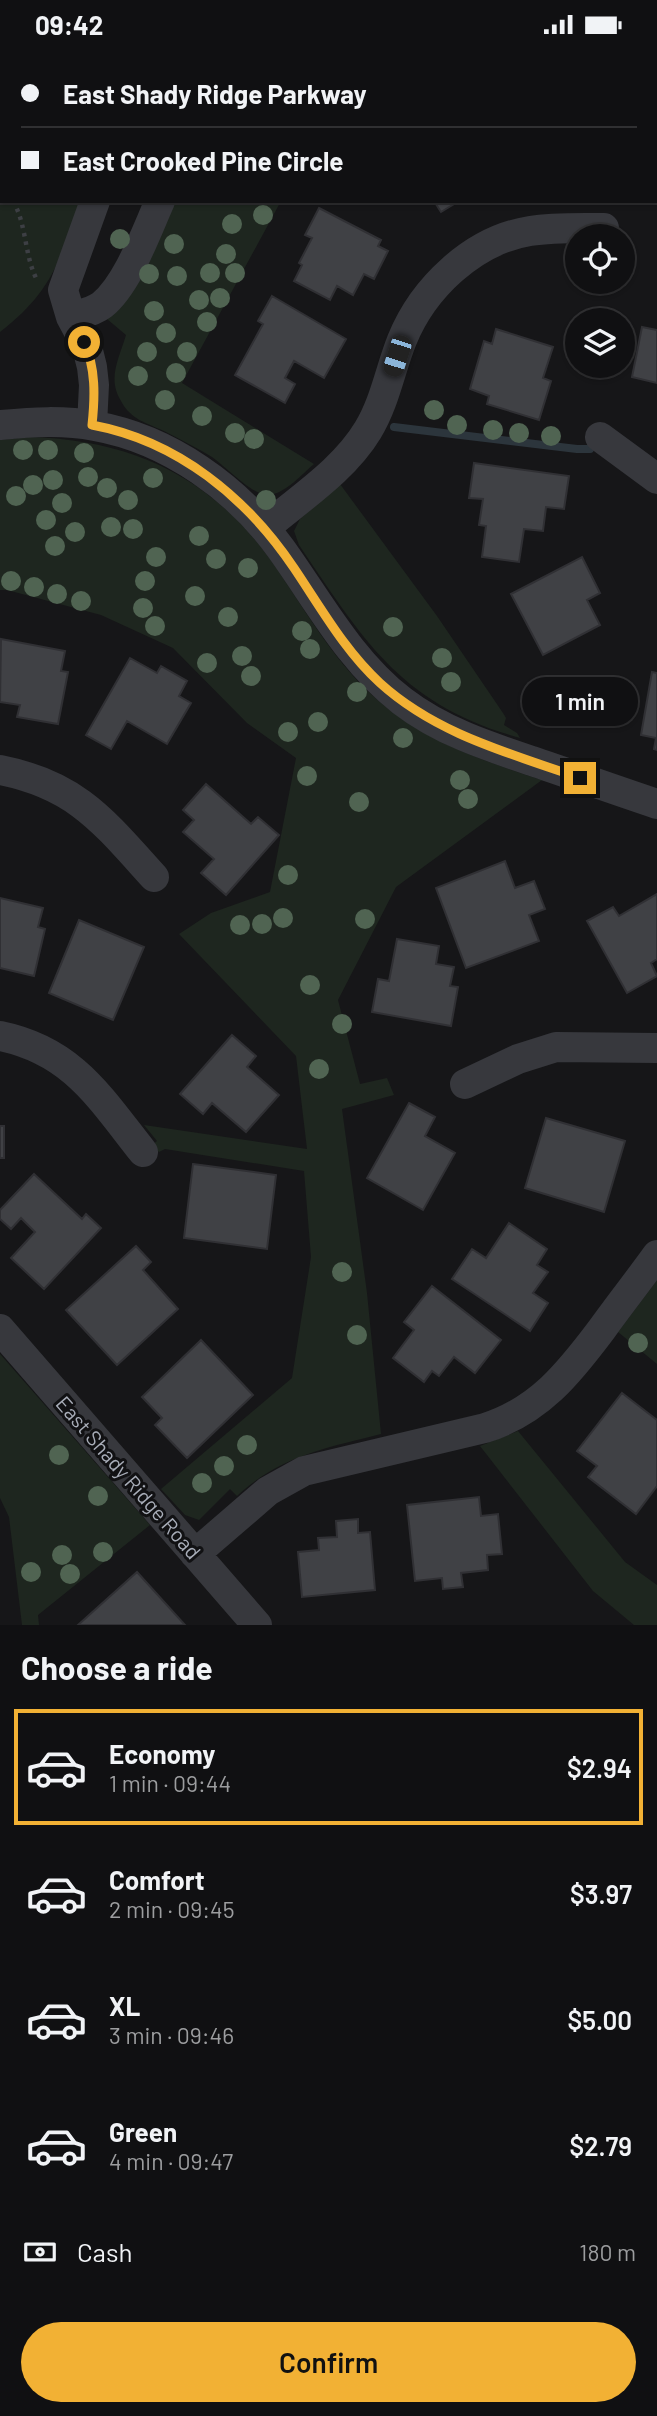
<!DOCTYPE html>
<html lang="en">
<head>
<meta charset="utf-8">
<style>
	:root { --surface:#101012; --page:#1e1e20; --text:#f1f3f6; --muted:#9c9d9f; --line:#303032; --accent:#f2b134 }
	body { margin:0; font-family:Barlow,sans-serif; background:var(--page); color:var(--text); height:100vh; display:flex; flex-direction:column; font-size:26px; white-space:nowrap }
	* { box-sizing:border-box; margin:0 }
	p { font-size:23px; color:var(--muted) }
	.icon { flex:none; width:38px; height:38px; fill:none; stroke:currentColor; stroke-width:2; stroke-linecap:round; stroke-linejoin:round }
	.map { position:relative; height:1576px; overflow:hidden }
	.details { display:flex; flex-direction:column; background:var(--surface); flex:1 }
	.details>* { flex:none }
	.guide { position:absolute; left:0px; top:0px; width:658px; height:154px; box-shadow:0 2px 5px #0004,0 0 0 2px var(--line); display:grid; align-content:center; height:154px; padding:0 21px; background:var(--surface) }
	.buttons { position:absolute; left:565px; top:175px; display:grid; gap:14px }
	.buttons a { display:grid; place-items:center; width:70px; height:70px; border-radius:50%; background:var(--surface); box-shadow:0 2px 5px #0004,0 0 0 2px var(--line); font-size:35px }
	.end { position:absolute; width:32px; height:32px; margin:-16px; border:9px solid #f2b134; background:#111; box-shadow:0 0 0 4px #111 }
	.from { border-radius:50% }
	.bubble { position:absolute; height:49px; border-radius:24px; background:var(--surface); box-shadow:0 2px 5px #0004,0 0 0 2px var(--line); font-size:23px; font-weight:600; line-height:49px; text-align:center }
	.car { position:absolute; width:21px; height:42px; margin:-21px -10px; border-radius:9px; box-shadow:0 0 5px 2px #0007; background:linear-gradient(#222 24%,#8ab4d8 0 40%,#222 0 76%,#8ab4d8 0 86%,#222 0) }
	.guide b { display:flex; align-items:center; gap:24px; height:66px; font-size:26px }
	.guide b+b { border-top:2px solid var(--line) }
	.guide i { width:18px; height:18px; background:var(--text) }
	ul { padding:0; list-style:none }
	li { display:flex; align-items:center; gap:21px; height:116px; margin:0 14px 10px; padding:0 7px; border:4px solid transparent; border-radius:0px }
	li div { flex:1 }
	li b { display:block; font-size:26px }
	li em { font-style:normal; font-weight:600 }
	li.active { border-color:var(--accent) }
	li>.icon { width:63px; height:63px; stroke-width:1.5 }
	h2 { padding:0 21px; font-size:32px; line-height:84px }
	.pay { display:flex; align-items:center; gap:18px; height:77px; padding:0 21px; font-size:26px }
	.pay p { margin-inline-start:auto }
	.primary-button { display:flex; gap:14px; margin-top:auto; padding:14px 21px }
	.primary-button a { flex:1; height:80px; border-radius:42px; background:var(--accent); color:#111; font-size:28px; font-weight:600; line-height:80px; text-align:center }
	.status { display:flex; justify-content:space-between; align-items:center; height:49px; padding:0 35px; background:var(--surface); direction:ltr }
	.status svg { height:19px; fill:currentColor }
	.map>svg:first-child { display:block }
	.green { fill:#1e261f }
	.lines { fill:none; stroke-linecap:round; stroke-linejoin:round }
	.stream { stroke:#2c353c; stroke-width:8 }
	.building { fill:#404145; stroke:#303034; stroke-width:2 }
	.path { stroke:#3d3f44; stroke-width:4.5; stroke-dasharray:3.5 5; stroke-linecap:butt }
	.minor { stroke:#37383d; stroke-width:30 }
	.tree { fill:#506452 }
	.route { stroke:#f2b134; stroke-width:9 }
	.labels { text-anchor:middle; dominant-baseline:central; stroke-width:6; stroke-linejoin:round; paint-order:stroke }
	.street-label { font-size:21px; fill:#a8adb8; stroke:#111113 }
</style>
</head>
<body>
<div class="status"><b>09:42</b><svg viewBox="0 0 49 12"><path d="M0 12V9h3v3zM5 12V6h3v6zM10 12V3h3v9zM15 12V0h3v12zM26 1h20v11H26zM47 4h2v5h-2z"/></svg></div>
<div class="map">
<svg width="657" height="1576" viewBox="0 0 657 1576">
	<rect width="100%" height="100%" fill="#161618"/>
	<path class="green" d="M0,0H121L2,2V152H81C61,210 51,244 0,283Z
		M194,0H657V20L656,2Z
		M169,152H281L182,334L314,415C302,425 287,443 270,446C255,449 225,417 212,408C197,399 180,390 164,382C147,374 131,371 121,352C107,329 119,310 126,286L107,270Z
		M28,388C129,390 210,427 270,510C303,557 330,607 372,646C420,691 481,711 542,731L396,838L338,951L360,1035L387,1029L394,1046L342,1060L367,1244L381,1385C326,1399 280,1407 237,1447L230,1440L199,1471L185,1466L161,1440L292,1329L311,1208L304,1122L165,1100L159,1103L152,1096L157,1092L144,1076L307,1100L296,1007L179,885L211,864L270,843L296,709L247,674L173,599L101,566L7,541H0V391Z
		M340,435L437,567L503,664L506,669L504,676L517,684L520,689C401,656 364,592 299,496L294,482L300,470Z
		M657,1231V1315L618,1283Z
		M0,1305L150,1476L38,1566L39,1576H22L9,1468L0,1449Z
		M518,1382L625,1513L657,1536V1576H634L593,1542L480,1397Z"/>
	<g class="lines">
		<path class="stream" d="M53,0L55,2
			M394,378L577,400H590"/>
	</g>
	<path class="building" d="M434,152H459L441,163Z
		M319,159L381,191L378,197L388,202L374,230L364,225L353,246L337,237L330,251L294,232L302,216L299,214L312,189L305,186Z
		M272,247L346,290L324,329L294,312L285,329L295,335L285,354L235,326L263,275L258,272Z
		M642,278L657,281V334L632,328Z
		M496,280L553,298L543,329L551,332L539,371L487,355L489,347L470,340L484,292L492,295Z
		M474,414L569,427L564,460L546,458L543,482L524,480L519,513L482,508L486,477L479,476L483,450L469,449Z
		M582,508L600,544L587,551L600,576L543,606L511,545Z
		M1,590L65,602L61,622L68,623L58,675L17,668L20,656L0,653Z
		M130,609L157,624L161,617L187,632L179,647L191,654L167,695L127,672L111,700L86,686Z
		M652,623L657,624V701L654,700L656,689L641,686Z
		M206,735L251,775L258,768L279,786L226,846L201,824L214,810L183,783L194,771L183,761Z
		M505,812L515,839L534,832L545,860L529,866L539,892L466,919L436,839Z
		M657,845V910L651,914L657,927L627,944L587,872L613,858L619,867Z
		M0,849L43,859L38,878L45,880L34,927L0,919Z
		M79,871L144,898L113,971L49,944Z
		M397,890L439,897L436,915L454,918L450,937L458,938L451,977L372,963L378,930L389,932Z
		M232,986L256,1007L247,1018L279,1046L246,1083L212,1054L203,1065L180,1045Z
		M409,1054L435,1068L425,1087L455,1104L423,1161L367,1129Z
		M546,1069L625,1092L604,1163L525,1139Z
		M0,1077H4V1109H0Z
		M193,1115L276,1126L267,1200L184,1189Z
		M34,1125L82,1170L86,1165L101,1179L44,1240L11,1209L35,1183L21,1169L11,1180L0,1170V1161Z
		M509,1174L547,1200L537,1216L548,1223L533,1244L548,1254L530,1282L452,1230L472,1200L486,1209Z
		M136,1197L151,1213L143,1221L178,1260L117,1316L66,1261Z
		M432,1237L501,1291L475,1324L454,1308L439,1327L432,1322L424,1333L393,1309L414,1281L404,1273Z
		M201,1291L253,1346L187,1409L155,1376L162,1369L142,1348Z
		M622,1344L657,1371V1437L636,1465L588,1428L597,1417L577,1402Z
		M479,1448L481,1467L498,1465L502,1505L487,1506L488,1521L461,1524L463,1538L443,1540L442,1529L415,1532L407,1456Z
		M358,1470V1484L370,1483L375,1541L302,1548L298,1503L319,1501L318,1489L337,1488L336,1472Z
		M137,1523L185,1576H78Z"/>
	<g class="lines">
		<path class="path" d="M0,139L2,140
			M13,152C27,176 24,206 37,231"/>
		<path class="minor" d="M182,0V2
			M134,2V0
			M71,268C81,265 93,263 102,256C128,235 146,183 160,152
			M0,376C32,373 64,371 95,377C169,390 238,440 281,500C319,553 350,612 402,652C441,682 487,697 532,712C573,726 615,741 657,755
			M92,376L94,336L92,318L87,298L71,268L63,241L95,152
			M600,388L657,430
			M265,479C300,449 344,421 368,381C385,353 390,321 402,291C423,239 473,191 530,182C554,178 580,179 604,179
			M0,721C77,736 104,773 154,828
			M0,987C73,1002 100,1049 143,1103
			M465,1035L518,1010L556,998L657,999
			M0,1280L257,1576
			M195,1505L268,1442L304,1422L485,1379C539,1362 569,1324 602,1280C620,1255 639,1231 657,1206"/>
	</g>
	<g class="tree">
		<circle cx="263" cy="166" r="10"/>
		<circle cx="232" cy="175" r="10"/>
		<circle cx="120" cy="190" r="10"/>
		<circle cx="174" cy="195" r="10"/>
		<circle cx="226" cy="205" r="10"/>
		<circle cx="210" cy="224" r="10"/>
		<circle cx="235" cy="224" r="10"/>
		<circle cx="149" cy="225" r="10"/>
		<circle cx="177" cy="227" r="10"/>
		<circle cx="220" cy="249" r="10"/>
		<circle cx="199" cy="251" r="10"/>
		<circle cx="154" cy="262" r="10"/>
		<circle cx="207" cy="273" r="10"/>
		<circle cx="166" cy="284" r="10"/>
		<circle cx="147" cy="303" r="10"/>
		<circle cx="187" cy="303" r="10"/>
		<circle cx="176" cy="324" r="10"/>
		<circle cx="138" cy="327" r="10"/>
		<circle cx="165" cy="351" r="10"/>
		<circle cx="434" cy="361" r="10"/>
		<circle cx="202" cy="367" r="10"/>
		<circle cx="457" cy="376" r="10"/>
		<circle cx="493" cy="381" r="10"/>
		<circle cx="235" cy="384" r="10"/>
		<circle cx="519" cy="384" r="10"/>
		<circle cx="551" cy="387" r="10"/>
		<circle cx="254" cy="390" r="10"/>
		<circle cx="23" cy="401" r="10"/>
		<circle cx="48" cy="401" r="10"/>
		<circle cx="84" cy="404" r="10"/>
		<circle cx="88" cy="428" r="10"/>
		<circle cx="153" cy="429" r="10"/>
		<circle cx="53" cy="431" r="10"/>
		<circle cx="33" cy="436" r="10"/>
		<circle cx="107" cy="439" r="10"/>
		<circle cx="16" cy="447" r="10"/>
		<circle cx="128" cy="451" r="10"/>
		<circle cx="266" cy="451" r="10"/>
		<circle cx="62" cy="454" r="10"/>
		<circle cx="46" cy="471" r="10"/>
		<circle cx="111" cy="478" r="10"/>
		<circle cx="133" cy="480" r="10"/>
		<circle cx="75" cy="483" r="10"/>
		<circle cx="199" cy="487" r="10"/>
		<circle cx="55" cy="497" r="10"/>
		<circle cx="156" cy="508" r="10"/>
		<circle cx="216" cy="510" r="10"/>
		<circle cx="248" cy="519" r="10"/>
		<circle cx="11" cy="532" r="10"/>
		<circle cx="145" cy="532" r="10"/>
		<circle cx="34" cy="538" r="10"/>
		<circle cx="57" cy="545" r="10"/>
		<circle cx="195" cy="547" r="10"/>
		<circle cx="81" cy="552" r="10"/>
		<circle cx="143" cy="559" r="10"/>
		<circle cx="228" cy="568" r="10"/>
		<circle cx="155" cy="577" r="10"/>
		<circle cx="393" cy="578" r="10"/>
		<circle cx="302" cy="582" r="10"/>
		<circle cx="310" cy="600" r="10"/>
		<circle cx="242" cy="607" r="10"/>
		<circle cx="442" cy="609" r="10"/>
		<circle cx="207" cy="614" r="10"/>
		<circle cx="251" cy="627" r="10"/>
		<circle cx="451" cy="633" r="10"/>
		<circle cx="357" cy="643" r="10"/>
		<circle cx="318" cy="673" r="10"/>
		<circle cx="288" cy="683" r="10"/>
		<circle cx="403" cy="689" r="10"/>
		<circle cx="307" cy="727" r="10"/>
		<circle cx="460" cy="731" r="10"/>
		<circle cx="468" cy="750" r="10"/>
		<circle cx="359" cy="753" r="10"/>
		<circle cx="288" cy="826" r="10"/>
		<circle cx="283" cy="869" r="10"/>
		<circle cx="365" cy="870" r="10"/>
		<circle cx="262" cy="875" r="10"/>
		<circle cx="240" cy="876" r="10"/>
		<circle cx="310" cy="936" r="10"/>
		<circle cx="342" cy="975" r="10"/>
		<circle cx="319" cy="1020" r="10"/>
		<circle cx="342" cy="1223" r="10"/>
		<circle cx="357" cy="1286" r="10"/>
		<circle cx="638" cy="1294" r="10"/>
		<circle cx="247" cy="1396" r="10"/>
		<circle cx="59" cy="1406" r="10"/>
		<circle cx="224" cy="1417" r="10"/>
		<circle cx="202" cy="1434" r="10"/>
		<circle cx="98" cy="1447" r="10"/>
		<circle cx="103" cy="1503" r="10"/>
		<circle cx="62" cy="1506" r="10"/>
		<circle cx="31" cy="1523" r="10"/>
		<circle cx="70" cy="1525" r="10"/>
	</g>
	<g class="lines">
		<path class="route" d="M84,293C96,319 95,348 92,376C178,392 247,449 294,519C321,559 345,602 380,634C436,685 509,704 580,729"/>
	</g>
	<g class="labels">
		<g class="street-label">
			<text transform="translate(129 1428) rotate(49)">East Shady Ridge Road</text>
		</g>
	</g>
</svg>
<div class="buttons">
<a><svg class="icon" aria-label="locate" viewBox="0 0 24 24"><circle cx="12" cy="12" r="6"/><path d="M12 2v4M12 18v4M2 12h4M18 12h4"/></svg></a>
<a><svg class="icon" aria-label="layers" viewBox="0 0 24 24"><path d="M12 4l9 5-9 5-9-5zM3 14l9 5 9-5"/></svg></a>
</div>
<i class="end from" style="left:84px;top:293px"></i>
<i class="end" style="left:580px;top:729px"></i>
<div class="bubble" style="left:522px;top:628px;width:116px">1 min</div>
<i class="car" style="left:397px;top:307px;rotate:198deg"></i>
<div class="guide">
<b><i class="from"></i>East Shady Ridge Parkway</b>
<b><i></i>East Crooked Pine Circle</b>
</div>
</div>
<section class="details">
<h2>Choose a ride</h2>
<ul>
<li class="active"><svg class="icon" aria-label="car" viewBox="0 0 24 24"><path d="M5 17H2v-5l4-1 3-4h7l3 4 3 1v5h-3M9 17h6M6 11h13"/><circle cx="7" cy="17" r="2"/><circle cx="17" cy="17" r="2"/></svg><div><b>Economy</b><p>1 min · 09:44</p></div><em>$2.94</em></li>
<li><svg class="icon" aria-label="car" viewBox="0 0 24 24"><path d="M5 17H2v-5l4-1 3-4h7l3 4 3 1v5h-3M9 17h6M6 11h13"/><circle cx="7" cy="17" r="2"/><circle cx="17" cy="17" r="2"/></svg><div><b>Comfort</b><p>2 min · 09:45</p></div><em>$3.97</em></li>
<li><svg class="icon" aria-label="car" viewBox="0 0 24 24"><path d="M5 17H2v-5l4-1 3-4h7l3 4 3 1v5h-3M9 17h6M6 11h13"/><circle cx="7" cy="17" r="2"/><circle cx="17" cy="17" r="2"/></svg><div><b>XL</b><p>3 min · 09:46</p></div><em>$5.00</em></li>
<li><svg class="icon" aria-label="car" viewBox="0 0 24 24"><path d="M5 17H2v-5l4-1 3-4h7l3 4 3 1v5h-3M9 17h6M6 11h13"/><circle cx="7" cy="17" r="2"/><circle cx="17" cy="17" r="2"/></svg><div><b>Green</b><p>4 min · 09:47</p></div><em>$2.79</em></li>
</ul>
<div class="pay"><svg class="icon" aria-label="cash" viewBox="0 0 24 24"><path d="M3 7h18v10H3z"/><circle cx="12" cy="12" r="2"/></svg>Cash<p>180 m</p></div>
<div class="primary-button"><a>Confirm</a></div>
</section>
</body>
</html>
